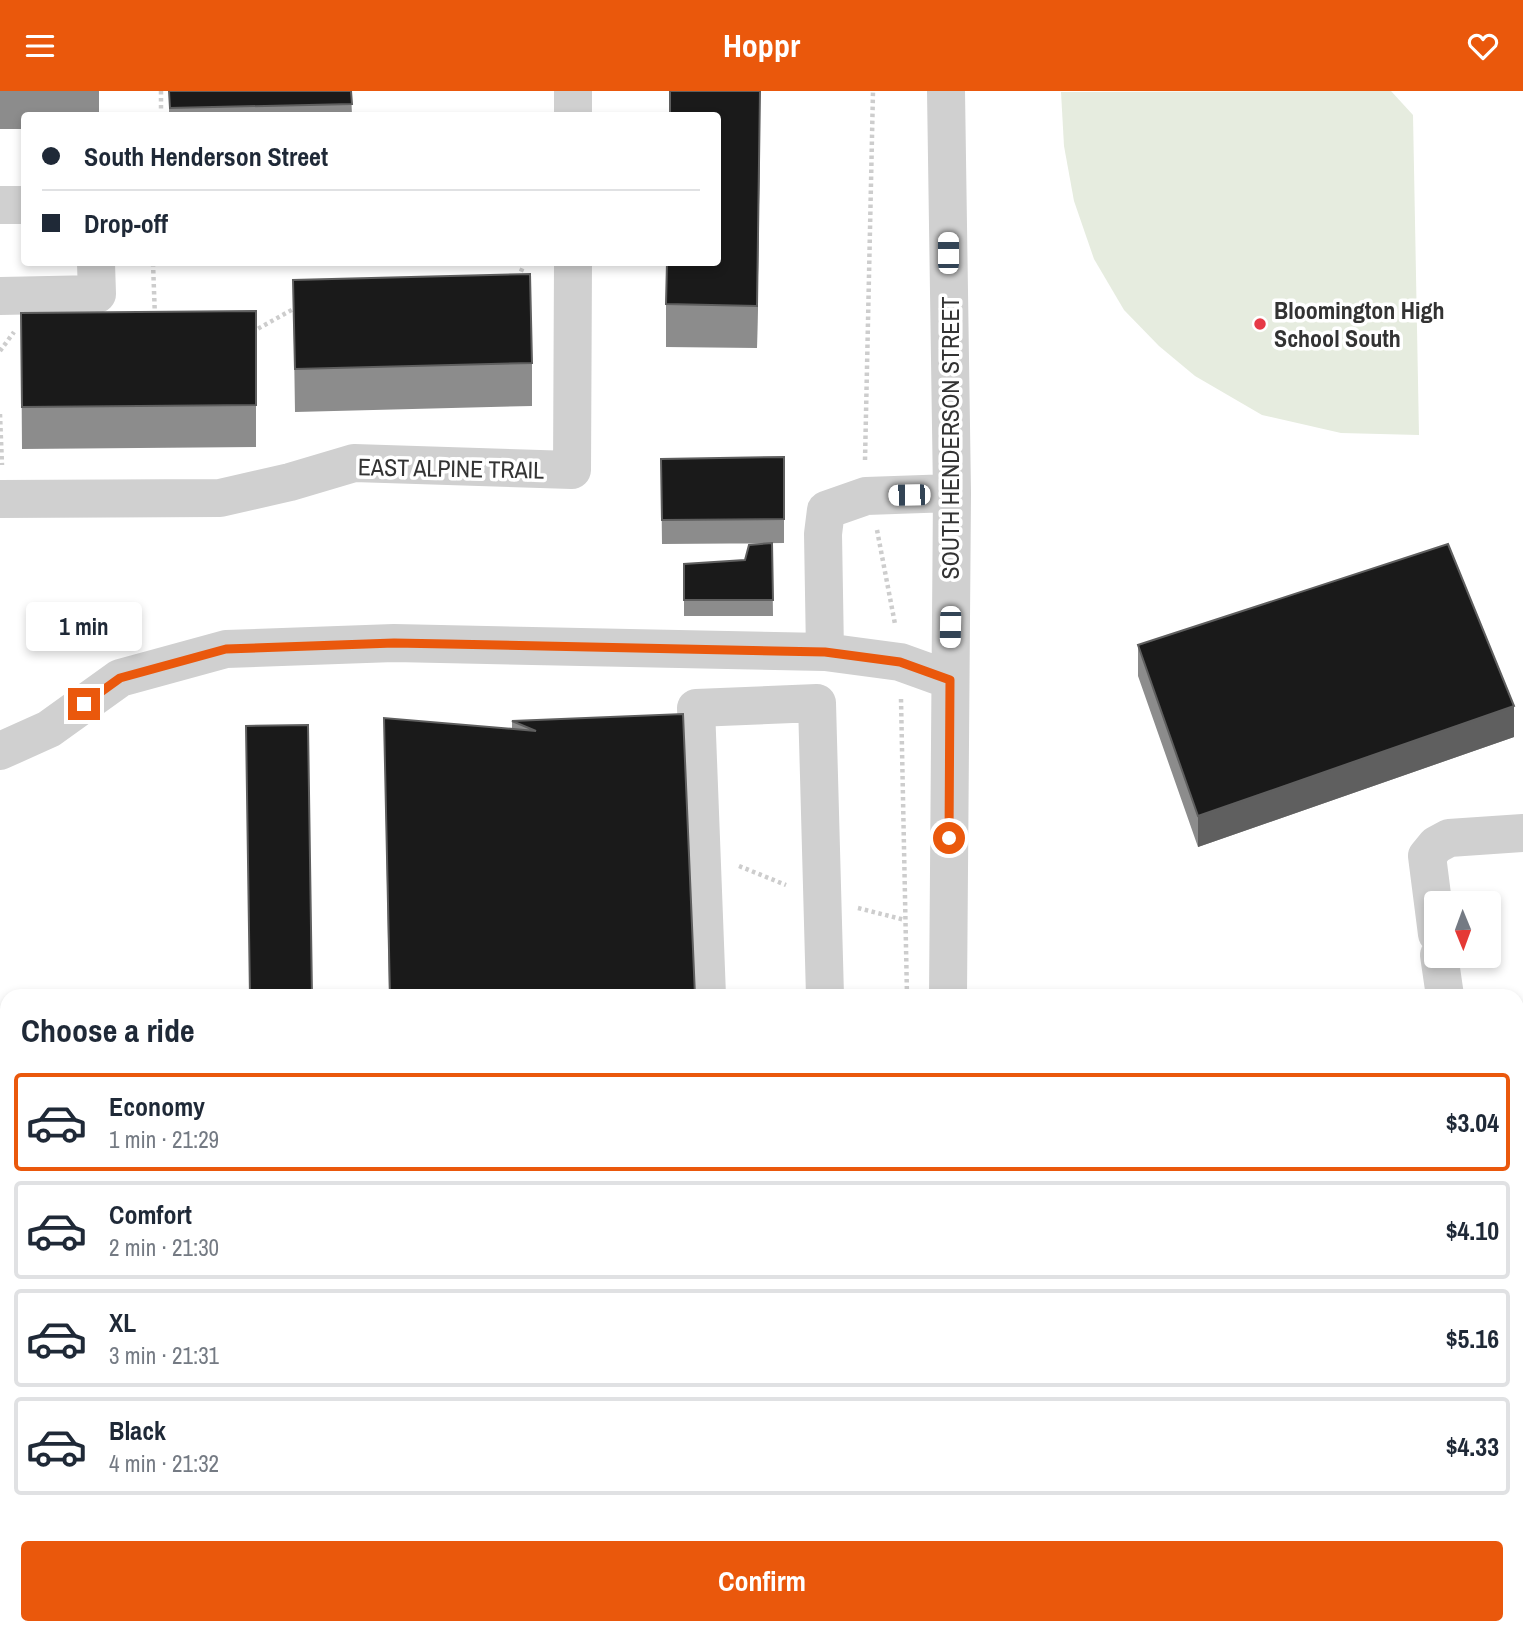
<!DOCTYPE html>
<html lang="en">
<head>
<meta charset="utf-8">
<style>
	:root { --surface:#fff; --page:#f2f2f3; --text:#1f2937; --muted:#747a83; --line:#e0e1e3; --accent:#ea580c }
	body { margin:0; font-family:"Archivo Narrow",sans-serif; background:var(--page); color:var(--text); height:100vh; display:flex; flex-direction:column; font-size:26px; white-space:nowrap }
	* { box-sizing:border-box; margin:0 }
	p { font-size:23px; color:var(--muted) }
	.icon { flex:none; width:38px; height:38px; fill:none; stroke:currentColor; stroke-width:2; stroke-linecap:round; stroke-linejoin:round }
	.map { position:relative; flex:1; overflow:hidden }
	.panel { position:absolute; left:0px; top:898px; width:1524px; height:646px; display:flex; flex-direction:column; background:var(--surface); border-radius:21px 21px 0 0; box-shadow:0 4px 10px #0003 }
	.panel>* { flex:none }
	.guide { position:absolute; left:21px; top:21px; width:700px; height:154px; border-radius:7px; box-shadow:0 4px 10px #0003; display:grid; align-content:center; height:154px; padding:0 21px; background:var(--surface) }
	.needle { width:46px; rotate:179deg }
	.buttons { position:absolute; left:1424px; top:800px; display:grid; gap:14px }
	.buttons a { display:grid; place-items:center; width:77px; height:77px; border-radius:7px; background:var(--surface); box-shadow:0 4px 10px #0003; font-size:35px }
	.end { position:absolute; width:32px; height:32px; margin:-16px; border:9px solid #ea580c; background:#fff; box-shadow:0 0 0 4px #fff }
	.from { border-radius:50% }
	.bubble { position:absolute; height:49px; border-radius:7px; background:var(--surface); box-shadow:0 4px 10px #0003; font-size:23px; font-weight:800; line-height:49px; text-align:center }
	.car { position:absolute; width:21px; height:42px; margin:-21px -10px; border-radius:9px; box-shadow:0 0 5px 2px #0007; background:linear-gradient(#fff 24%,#345 0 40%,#fff 0 76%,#345 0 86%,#fff 0) }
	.guide b { display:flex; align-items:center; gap:24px; height:66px; font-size:26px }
	.guide b+b { border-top:2px solid var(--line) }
	.guide i { width:18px; height:18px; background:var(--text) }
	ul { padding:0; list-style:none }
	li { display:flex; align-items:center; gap:21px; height:98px; margin:0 14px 10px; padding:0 7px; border:4px solid var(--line); border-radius:7px }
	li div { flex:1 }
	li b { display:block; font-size:26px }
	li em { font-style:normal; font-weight:800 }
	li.selected { border-color:var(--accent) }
	li>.icon { width:63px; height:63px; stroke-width:1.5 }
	h2 { padding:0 21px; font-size:32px; line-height:84px }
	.action { display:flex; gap:14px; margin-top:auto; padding:14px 21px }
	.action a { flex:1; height:80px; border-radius:7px; background:var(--accent); color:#fff; font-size:28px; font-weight:800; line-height:80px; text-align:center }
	header { display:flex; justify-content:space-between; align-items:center; height:91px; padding:0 21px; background:var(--accent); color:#fff; font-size:32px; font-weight:800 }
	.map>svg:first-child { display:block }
	.pitch { fill:#e6ecdf }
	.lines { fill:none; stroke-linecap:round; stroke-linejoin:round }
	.path { stroke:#cdcdcd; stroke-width:4.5; stroke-dasharray:3.5 3.5; stroke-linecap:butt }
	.minor { stroke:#d0d0d0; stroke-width:38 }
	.wall { fill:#8c8c8c }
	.shaded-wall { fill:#5f5f5f }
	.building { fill:#1a1a1a; stroke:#5f5f5f; stroke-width:2 }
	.route { stroke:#ea580c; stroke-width:9 }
	.poi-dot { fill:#e63946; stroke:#fff; stroke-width:2.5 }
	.labels { text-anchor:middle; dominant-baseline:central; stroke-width:7; stroke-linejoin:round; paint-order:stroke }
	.poi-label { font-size:24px; font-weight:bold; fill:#333; stroke:#fff; text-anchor:start }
	.street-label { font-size:24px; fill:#333; stroke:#fff }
</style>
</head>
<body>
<header><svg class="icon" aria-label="menu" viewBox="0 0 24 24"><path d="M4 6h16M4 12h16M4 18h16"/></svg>Hoppr<svg class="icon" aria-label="heart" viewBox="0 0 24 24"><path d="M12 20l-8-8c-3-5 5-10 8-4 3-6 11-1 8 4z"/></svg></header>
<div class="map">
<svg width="1523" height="1542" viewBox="0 0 1523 1542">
	<rect width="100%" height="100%" fill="#fff"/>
	<path class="pitch" d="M1391,0L1413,24L1419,344L1341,342L1262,324L1195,285L1159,255L1124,219L1094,168L1074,110L1064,55L1061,1Z"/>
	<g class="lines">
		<path class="path" d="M161,0V24
			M153,172L155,227
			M518,187L523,176V172
			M252,241L297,216
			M0,260L14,241
			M0,323L2,374
			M865,369L873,0
			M877,439L895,533
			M901,608L907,905
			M739,775L786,794
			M858,817L905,829"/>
		<path class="minor" d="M946,0L952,402L948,905
			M573,24V0
			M0,114H24
			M0,205L97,203L96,172
			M0,408L220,407L290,391L354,372L572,379L573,172
			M825,561L823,443L826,419L866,405L952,402
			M0,660L49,638L120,587L226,558L394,552L825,561L900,571L950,589
			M1437,843L1427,765L1436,754L1449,747L1523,742
			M1439,864L1445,905
			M707,905L696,617L817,612L825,905
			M1517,952H1523
			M1517,1099L1523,1110
			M0,1110L7,1111
			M1517,1207H1523
			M0,1245L7,1246
			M942,1536V1542
			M1412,1542L1413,1536"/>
	</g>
	<path class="wall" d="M0,0H99V24H24V38H0Z
		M169,0H351L352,24H169Z
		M760,42L757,257L666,256V213Z
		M293,189L532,272V315L295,321Z
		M256,220V356L22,358L21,222Z
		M784,366V452L662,453L661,368Z
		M772,452L773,525H684V473L745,469Z
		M1138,554L1514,646L1198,756L1138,585Z
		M683,623L695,905H389L384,627L512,638V630Z"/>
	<path class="shaded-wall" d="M760,0V42L757,257V215Z
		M1514,615V646L1198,756V725Z"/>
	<path class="building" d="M169,0H351L352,13L170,17Z
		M670,0H760L757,215L666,213L667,172H718V24H670Z
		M530,183L532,272L295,278L293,189Z
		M256,220V314L22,316L21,222Z
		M784,366V428L662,429L661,368Z
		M772,452L773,509H684V473L745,469L749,454Z
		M1448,453L1514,615L1198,725L1138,554Z
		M683,623L695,905H390L384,627L536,640L512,630Z
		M308,634L312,905H250L246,635Z
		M1517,1279H1523V1542H1473V1536H1517Z
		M13,1536H76V1542H13Z
		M1284,1538V1542H1058V1539Z
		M333,1540V1542H290V1541Z"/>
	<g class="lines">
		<path class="route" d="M84,613L120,587L226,558L394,552L448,553L825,561L900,571L950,589L949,747"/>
	</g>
	<circle class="poi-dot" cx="1260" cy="233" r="7"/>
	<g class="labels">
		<g class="poi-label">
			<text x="1274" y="219">Bloomington High<tspan x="1274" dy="28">School South</tspan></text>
		</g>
		<g class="street-label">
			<text transform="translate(950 347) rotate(-90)">SOUTH HENDERSON STREET</text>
			<text transform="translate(451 377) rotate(1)">EAST ALPINE TRAIL</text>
		</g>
	</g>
</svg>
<div class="buttons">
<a><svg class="needle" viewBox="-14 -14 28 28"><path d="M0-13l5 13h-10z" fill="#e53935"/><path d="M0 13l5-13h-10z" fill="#747a83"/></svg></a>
</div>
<i class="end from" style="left:949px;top:747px"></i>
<i class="end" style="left:84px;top:613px"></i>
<div class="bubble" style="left:26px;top:511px;width:116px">1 min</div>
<i class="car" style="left:948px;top:162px;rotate:0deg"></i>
<i class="car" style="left:909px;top:404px;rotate:269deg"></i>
<i class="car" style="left:950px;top:536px;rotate:181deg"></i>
<div class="guide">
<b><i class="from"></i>South Henderson Street</b>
<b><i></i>Drop-off</b>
</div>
<section class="panel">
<h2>Choose a ride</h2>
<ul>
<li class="selected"><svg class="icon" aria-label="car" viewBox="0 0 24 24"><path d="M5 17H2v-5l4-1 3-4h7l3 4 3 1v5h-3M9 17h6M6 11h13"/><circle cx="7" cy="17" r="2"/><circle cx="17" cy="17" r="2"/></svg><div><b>Economy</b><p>1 min · 21:29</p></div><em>$3.04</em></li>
<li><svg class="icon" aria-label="car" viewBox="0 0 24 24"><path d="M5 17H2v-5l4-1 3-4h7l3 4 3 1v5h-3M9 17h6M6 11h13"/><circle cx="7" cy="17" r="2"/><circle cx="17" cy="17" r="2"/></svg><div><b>Comfort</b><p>2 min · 21:30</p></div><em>$4.10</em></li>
<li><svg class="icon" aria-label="car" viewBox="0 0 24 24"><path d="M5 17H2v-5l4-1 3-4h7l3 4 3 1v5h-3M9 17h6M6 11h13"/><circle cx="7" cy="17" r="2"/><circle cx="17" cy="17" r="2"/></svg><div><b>XL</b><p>3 min · 21:31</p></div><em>$5.16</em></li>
<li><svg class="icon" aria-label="car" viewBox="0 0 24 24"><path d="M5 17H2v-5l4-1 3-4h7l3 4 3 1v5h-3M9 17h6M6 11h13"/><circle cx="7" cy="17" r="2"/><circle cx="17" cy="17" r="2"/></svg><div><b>Black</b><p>4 min · 21:32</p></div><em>$4.33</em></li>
</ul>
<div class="action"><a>Confirm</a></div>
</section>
</div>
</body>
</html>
